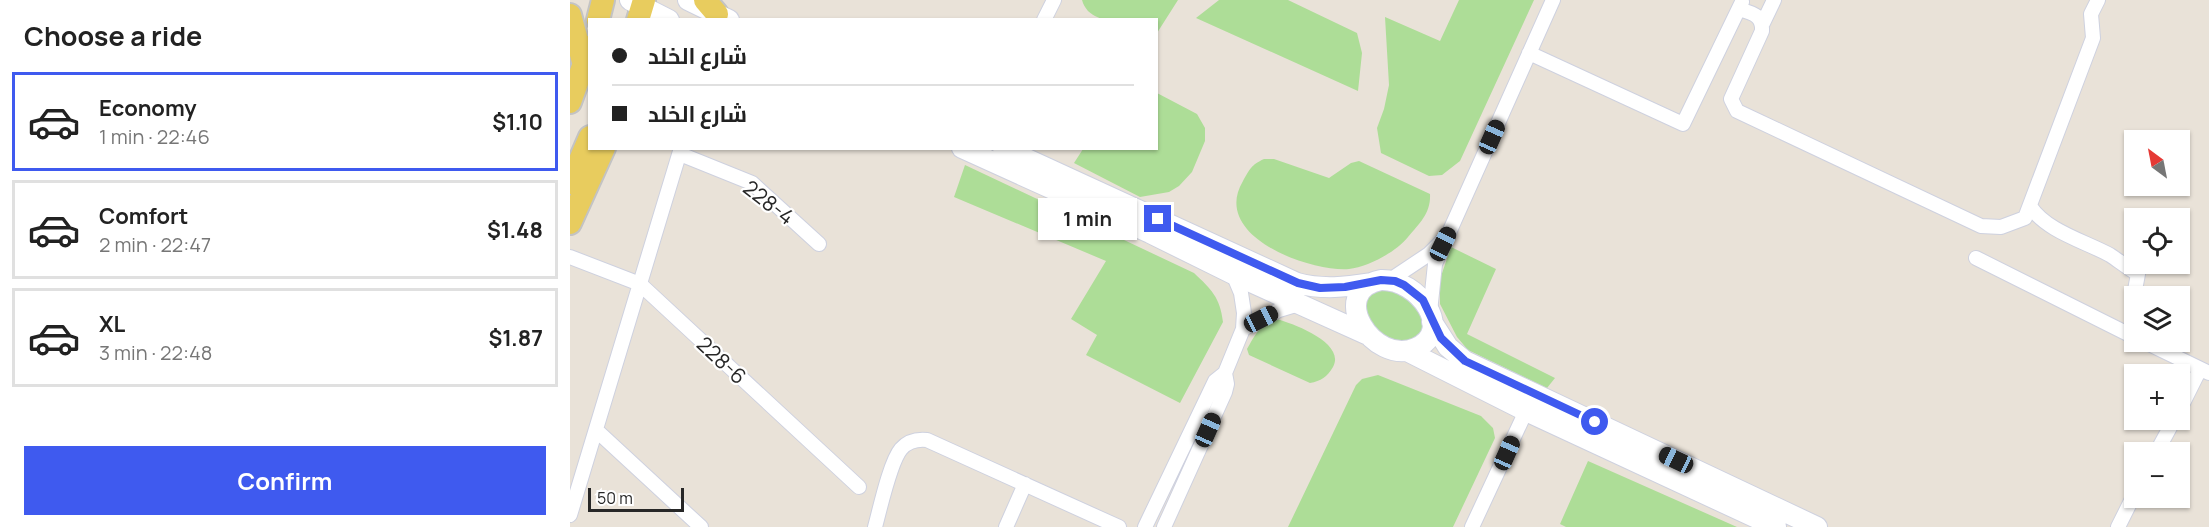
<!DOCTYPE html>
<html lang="en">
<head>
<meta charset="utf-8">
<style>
	:root { --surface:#fff; --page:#f2f2f2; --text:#222; --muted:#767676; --line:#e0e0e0; --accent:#3f5aef }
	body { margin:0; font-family:Manrope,Cairo,sans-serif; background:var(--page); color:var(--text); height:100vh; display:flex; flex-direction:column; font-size:22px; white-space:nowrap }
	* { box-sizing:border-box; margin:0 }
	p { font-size:20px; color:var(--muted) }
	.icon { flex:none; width:33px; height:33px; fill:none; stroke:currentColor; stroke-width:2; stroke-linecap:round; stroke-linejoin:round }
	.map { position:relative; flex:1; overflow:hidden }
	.side { display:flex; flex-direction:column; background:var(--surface); width:570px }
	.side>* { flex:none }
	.hud { position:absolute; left:18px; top:18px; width:570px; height:132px; border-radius:0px; box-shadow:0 2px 4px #0004; display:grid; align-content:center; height:132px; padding:0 24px; background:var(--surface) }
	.needle { width:39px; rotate:328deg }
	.controls { position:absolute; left:1554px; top:130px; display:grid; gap:12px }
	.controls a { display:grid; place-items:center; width:66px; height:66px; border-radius:0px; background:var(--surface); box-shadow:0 2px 4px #0004; font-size:30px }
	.scale { position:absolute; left:18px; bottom:15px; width:96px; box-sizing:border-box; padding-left:6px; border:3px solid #272727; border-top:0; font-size:16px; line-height:21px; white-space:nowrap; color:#272727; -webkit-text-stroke:4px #fff; paint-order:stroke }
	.end { position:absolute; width:27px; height:27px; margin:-14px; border:8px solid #3f5aef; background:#fff; box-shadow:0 0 0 3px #fff }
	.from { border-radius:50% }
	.bubble { position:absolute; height:42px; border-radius:0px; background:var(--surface); box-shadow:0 2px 4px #0004; font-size:20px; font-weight:700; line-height:42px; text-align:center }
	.car { position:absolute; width:18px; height:36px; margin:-18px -9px; border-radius:8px; box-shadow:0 0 4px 2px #0007; background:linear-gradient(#222 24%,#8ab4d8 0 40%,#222 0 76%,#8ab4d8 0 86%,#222 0) }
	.hud b { display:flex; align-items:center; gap:21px; height:57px; font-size:22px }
	.hud b+b { border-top:2px solid var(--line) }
	.hud i { width:15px; height:15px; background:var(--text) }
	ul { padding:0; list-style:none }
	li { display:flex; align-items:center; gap:18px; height:99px; margin:0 12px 9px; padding:0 12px; border:3px solid var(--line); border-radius:0px }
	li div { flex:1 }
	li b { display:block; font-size:22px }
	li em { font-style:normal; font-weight:700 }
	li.selected { border-color:var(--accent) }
	li>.icon { width:54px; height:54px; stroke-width:1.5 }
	h2 { padding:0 24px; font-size:27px; line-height:72px }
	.button { display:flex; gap:12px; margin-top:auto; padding:12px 24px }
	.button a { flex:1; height:69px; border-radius:0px; background:var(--accent); color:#fff; font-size:24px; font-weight:700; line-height:69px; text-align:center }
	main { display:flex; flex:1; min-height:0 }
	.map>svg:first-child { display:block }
	.green { fill:#addd97 }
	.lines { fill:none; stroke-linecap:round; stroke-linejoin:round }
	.minor-casing { stroke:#ced1df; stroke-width:16 }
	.secondary-casing { stroke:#ced1df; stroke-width:22 }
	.primary-casing { stroke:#c3c3c3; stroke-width:26 }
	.minor { stroke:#fff; stroke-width:14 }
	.secondary { stroke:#fff; stroke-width:20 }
	.primary { stroke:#e8cc5e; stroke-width:22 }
	.route { stroke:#3f5aef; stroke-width:8 }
	.labels { text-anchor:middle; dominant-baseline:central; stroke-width:4.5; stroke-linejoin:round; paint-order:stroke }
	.street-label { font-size:21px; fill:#272727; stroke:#fff }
</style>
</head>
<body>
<main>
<section class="side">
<h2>Choose a ride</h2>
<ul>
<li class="selected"><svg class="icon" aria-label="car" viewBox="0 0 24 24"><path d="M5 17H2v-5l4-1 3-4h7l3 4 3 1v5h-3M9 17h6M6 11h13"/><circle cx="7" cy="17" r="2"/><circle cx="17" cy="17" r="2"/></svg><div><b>Economy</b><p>1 min · 22:46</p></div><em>$1.10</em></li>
<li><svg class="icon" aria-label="car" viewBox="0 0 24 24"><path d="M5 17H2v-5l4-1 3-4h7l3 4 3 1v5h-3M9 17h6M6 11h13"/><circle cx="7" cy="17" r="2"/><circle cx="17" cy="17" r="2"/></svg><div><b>Comfort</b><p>2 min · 22:47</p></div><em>$1.48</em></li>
<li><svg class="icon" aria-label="car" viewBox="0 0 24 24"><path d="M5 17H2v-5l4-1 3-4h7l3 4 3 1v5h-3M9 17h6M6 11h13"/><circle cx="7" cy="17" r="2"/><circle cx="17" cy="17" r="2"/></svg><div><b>XL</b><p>3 min · 22:48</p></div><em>$1.87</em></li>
</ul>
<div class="button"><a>Confirm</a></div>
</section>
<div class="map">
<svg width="1639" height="527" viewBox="0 0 1639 527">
	<rect width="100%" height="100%" fill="#e9e2d8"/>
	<path class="green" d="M512,0H608L587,33L586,20C563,20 520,29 512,0Z
		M649,0H718L787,33L792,53L788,91L626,18Z
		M889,0H964L890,161L872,175L859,176L811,153L807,128L814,109L819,85L815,17L870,41Z
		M587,93L627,114L635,128V141L622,172L609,186L599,192L570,197L504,163L513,149L586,148Z
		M694,159H704L759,178L781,163L789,161L860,194C861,213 850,223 838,237C826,252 798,267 779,269C739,272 640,236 673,181C680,169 681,165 694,159Z
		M395,165L624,273C641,289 650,297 653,322L610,403L516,355L527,335L501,319L536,261L384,197Z
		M881,247L926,269L897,334L985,378L977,388L898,350L887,337L870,304V279Z
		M810,288L844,297L856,321L847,341H816L794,315L797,296Z
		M707,319C724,324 776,343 763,367C757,377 751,381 740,383L679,355L677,349C685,335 690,324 707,319Z
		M808,375L911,416L923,428L925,438L883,527H718L786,385L792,379Z
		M1018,461L1167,527H996L990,524Z"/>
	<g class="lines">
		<g class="minor-casing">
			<path id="minor" d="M1169,9C1182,13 1193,15 1192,31L1161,99L1167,111L1411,226L1431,227L1455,218L1523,38L1521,14L1528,0
				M474,20L484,0
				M1193,23L1204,0
				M959,53L1113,124L1172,2
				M110,154L182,183L249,244
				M1460,206C1476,231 1514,241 1540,255C1549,261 1558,268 1568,274L1565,290
				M0,257L70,284L289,487
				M1406,258L1564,337
				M820,280L859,254L872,241
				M860,312L865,264L983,0
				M673,329L709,310L729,304
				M1575,342L1639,373
				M1610,409L1630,369
				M26,430L131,527
				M1586,453L1604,420
				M0,515L111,148
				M305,527C310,509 320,462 331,449C338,441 347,439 357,440L549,527
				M436,527L455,484
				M575,527L645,381L655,373L673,329L674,313L671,293L663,274
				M594,527L655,392L657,384L655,373
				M902,527L956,411
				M1548,527L1564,495"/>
		</g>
		<g class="secondary-casing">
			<path id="secondary" d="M60,0L99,20
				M118,0L159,20
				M392,148L580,233L663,274L798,335
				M433,148L727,283C753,290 776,287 801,283
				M811,280C849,279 885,331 846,348C803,367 756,291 811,280Z
				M862,322L878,347L895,361L1247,527
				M837,351L956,411L1206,527"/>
		</g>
		<g class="primary-casing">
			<path id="primary" d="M135,0L147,14
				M0,15L14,65
				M28,20L33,0
				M68,20L74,0
				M0,102L20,47
				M0,183L20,137
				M0,223L34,148"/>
		</g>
		<use href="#minor" class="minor"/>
		<use href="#secondary" class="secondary"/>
		<use href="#primary" class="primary"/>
	</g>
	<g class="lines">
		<path class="route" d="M588,219L728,283L750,288L775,287L811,280L825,281L834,285L853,300L871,338L895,361L1025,422"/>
	</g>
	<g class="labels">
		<g class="street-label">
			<text transform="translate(199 202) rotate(38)">228-4</text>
			<text transform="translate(152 360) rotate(43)">228-6</text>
		</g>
	</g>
</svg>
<div class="controls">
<a><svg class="needle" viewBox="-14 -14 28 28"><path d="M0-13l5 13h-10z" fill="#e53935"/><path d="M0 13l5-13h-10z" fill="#767676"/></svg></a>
<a><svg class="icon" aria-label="locate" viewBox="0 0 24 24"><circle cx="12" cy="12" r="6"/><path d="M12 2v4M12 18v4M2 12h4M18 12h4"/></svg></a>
<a><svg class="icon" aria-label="layers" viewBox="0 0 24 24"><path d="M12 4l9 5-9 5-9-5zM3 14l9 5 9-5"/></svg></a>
<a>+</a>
<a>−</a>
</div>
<div class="scale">50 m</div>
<i class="end from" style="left:1025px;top:422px"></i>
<i class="end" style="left:588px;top:219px"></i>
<div class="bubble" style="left:468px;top:198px;width:99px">1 min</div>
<i class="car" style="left:922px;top:137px;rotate:24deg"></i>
<i class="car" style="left:873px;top:244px;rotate:26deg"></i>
<i class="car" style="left:691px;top:319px;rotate:63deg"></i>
<i class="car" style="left:638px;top:430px;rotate:24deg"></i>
<i class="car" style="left:937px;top:453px;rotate:24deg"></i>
<i class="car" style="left:1106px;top:460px;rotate:295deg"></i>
<div class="hud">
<b><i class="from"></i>شارع الخلد</b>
<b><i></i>شارع الخلد</b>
</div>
</div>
</main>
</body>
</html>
